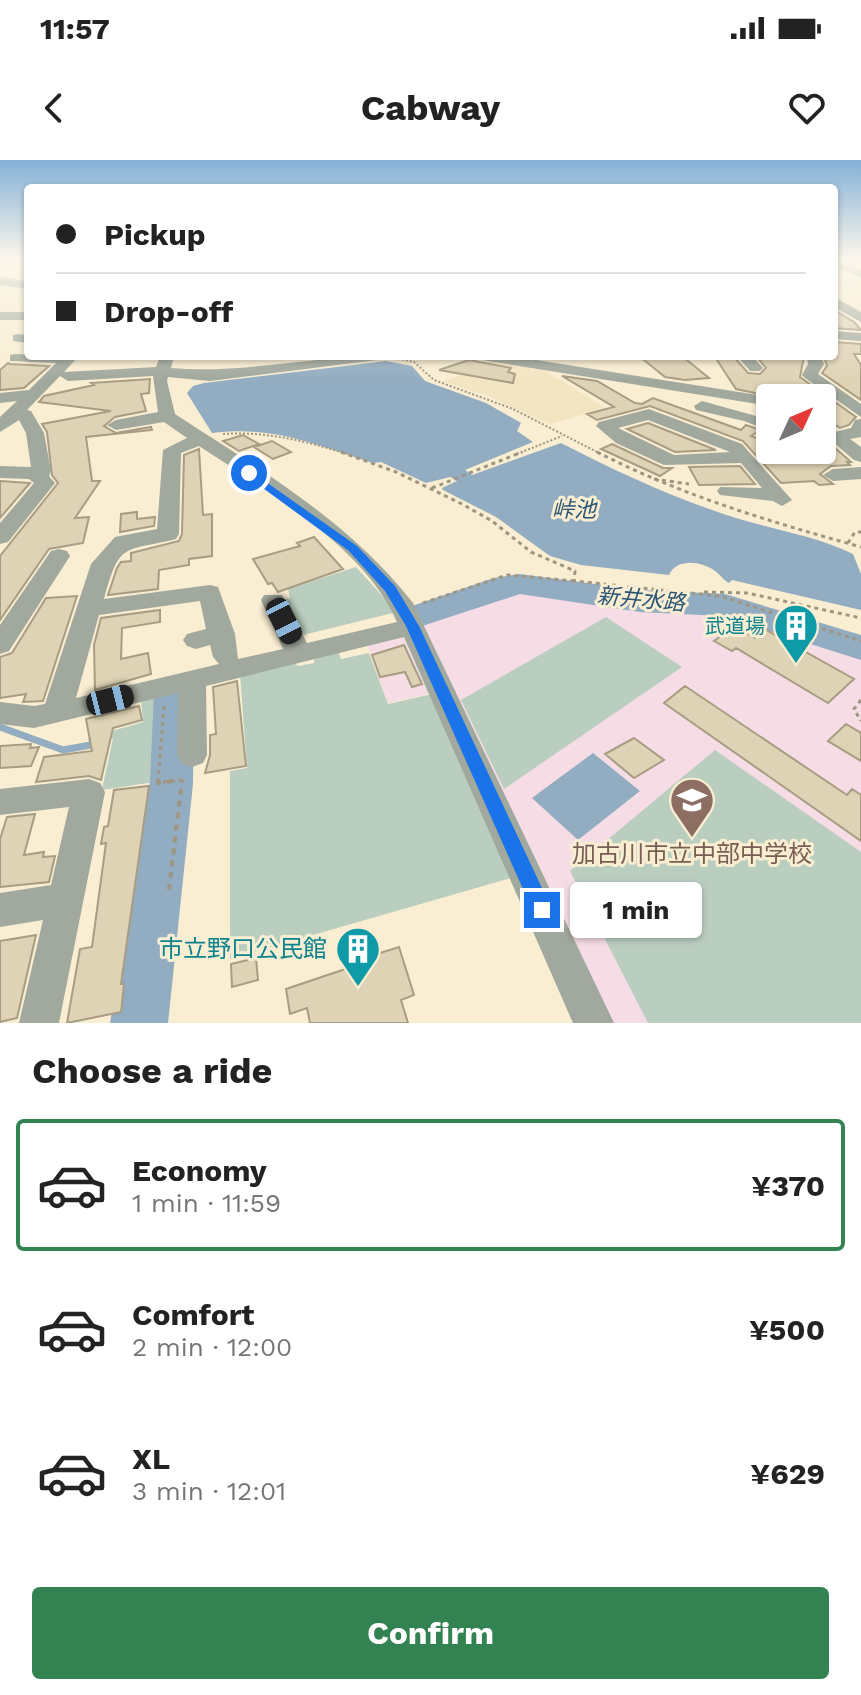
<!DOCTYPE html>
<html lang="en">
<head>
<meta charset="utf-8">
<style>
	:root { --surface:#fff; --page:#f2f2f2; --text:#222; --muted:#767676; --line:#e0e0e0; --accent:#338252 }
	body { margin:0; font-family:"Work Sans","Noto Sans JP",sans-serif; background:var(--page); color:var(--text); height:100vh; display:flex; flex-direction:column; font-size:30px; white-space:nowrap }
	* { box-sizing:border-box; margin:0 }
	p { font-size:26px; color:var(--muted) }
	.icon { flex:none; width:44px; height:44px; fill:none; stroke:currentColor; stroke-width:2; stroke-linecap:round; stroke-linejoin:round }
	.map { position:relative; height:863px; overflow:hidden }
	.side { display:flex; flex-direction:column; background:var(--surface); flex:1 }
	.side>* { flex:none }
	.top-card { position:absolute; left:24px; top:24px; width:814px; height:176px; border-radius:8px; box-shadow:0 2px 6px #0004; display:grid; align-content:center; height:176px; padding:0 32px; background:var(--surface) }
	.needle { width:52px; rotate:46deg }
	.tools { position:absolute; left:756px; top:224px; display:grid; gap:16px }
	.tools a { display:grid; place-items:center; width:80px; height:80px; border-radius:8px; background:var(--surface); box-shadow:0 2px 6px #0004; font-size:40px }
	.end { position:absolute; width:36px; height:36px; margin:-18px; border:10px solid #1a73e8; background:#fff; box-shadow:0 0 0 4px #fff }
	.from { border-radius:50% }
	.bubble { position:absolute; height:56px; border-radius:8px; background:var(--surface); box-shadow:0 2px 6px #0004; font-size:26px; font-weight:700; line-height:56px; text-align:center }
	.car { position:absolute; width:24px; height:48px; margin:-24px -12px; border-radius:10px; box-shadow:0 0 6px 2px #0007; background:linear-gradient(#222 24%,#8ab4d8 0 40%,#222 0 76%,#8ab4d8 0 86%,#222 0) }
	.top-card b { display:flex; align-items:center; gap:28px; height:76px; font-size:30px }
	.top-card b+b { border-top:2px solid var(--line) }
	.top-card i { width:20px; height:20px; background:var(--text) }
	ul { padding:0; list-style:none }
	li { display:flex; align-items:center; gap:24px; height:132px; margin:0 16px 12px; padding:0 16px; border:4px solid transparent; border-radius:8px }
	li div { flex:1 }
	li b { display:block; font-size:30px }
	li em { font-style:normal; font-weight:700 }
	li.selected { border-color:var(--accent) }
	li>.icon { width:72px; height:72px; stroke-width:1.5 }
	h2 { padding:0 32px; font-size:36px; line-height:96px }
	.cta { display:flex; gap:16px; margin-top:auto; padding:16px 32px }
	.cta a { flex:1; height:92px; border-radius:8px; background:var(--accent); color:#fff; font-size:32px; font-weight:700; line-height:92px; text-align:center }
	.status { display:flex; justify-content:space-between; align-items:center; height:56px; padding:0 40px; background:var(--surface); direction:ltr }
	.status svg { height:22px; fill:currentColor }
	header { display:flex; justify-content:space-between; align-items:center; height:104px; padding:0 32px; background:var(--surface); font-size:36px; font-weight:700 }
	.map>svg:first-child { display:block }
	.built { fill:#f4e5c2 }
	.education { fill:#f5dce5 }
	.green { fill:#bacec0 }
	.water { fill:#92acc1 }
	.lines { fill:none; stroke-linecap:round; stroke-linejoin:round }
	.stream { stroke:#92acc1; stroke-width:7 }
	.river { fill:#92acc1; fill-rule:evenodd }
	.building { fill:#dfd3b5; stroke:#a89d83; stroke-width:2 }
	.path-far2 { stroke:#9f9682; stroke-width:2; stroke-dasharray:2 2; stroke-linecap:butt }
	.path-far1 { stroke:#9f9682; stroke-width:3; stroke-dasharray:4 4; stroke-linecap:butt }
	.path { stroke:#9f9682; stroke-width:4; stroke-dasharray:6 6; stroke-linecap:butt }
	.minor { fill:#a1a89d; fill-rule:evenodd }
	.route { fill:#1a73e8 }
	.labels { text-anchor:middle; dominant-baseline:central; stroke-width:6; stroke-linejoin:round; paint-order:stroke }
	.culture-label { font-size:20px; fill:#0d838f; stroke:#f9edd2; text-anchor:end }
	.water-label { font-size:22px; font-style:italic; fill:#295575; stroke:#f9edd2 }
	.near-education-label { font-size:24px; fill:#785e54; stroke:#f9edd2 }
	.near-culture-label { font-size:24px; fill:#0d838f; stroke:#f9edd2; text-anchor:end }
</style>
</head>
<body>
<div class="status"><b>11:57</b><svg viewBox="0 0 49 12"><path d="M0 12V9h3v3zM5 12V6h3v6zM10 12V3h3v9zM15 12V0h3v12zM26 1h20v11H26zM47 4h2v5h-2z"/></svg></div>
<header><svg class="icon" aria-label="back" viewBox="0 0 24 24"><path d="M15 5l-7 7 7 7"/></svg>Cabway<svg class="icon" aria-label="heart" viewBox="0 0 24 24"><path d="M12 20l-8-8c-3-5 5-10 8-4 3-6 11-1 8 4z"/></svg></header>
<div class="map">
<svg width="861" height="863" viewBox="0 0 861 863">
	<rect width="100%" height="100%" fill="#f9edd2"/>
	<path class="built" d="M488,200L540,208L606,248L550,264L487,236L443,221L477,210Z"/>
	<path class="education" d="M513,431L611,447L730,453L861,494V863H613L419,463Z
		M409,476L432,533L388,543L366,482Z"/>
	<path class="green" d="M356,407L397,452L299,476L279,440L290,438L288,429Z
		M606,457L682,507L504,629L461,540Z
		M338,490L341,499L369,493L388,544L432,534L514,717L230,799V611L247,608L240,514L290,501L299,506L314,503V498Z
		M163,532L155,622L102,630L113,578L89,583L88,578L143,562L141,538Z
		M715,590L861,692V863H648L570,711Z"/>
	<path class="water" d="M386,201L412,206L425,221L486,243L521,263L517,271L533,282L465,310L472,315L561,283C617,312 676,339 736,358C775,370 816,376 853,394L861,414V450L732,420L729,423C723,420 721,415 715,411C701,401 677,398 669,415L581,405L550,396L496,357L443,330L442,328L457,321L450,317L426,323L381,302L373,303C317,285 272,265 212,273L187,233L193,226L204,223Z
		M593,593L640,631L578,680L532,638Z"/>
	<g class="lines">
		<path class="stream" d="M0,567L63,590L96,584"/>
		<path class="river" d="M520,414L640,430L725,434L861,475V500L722,456L640,452L520,434L419,467L406,464L401,456L406,448L494,418Z
			M174,518L188,522L194,532L193,624L168,863H110L150,621L154,532L160,522Z"/>
	</g>
	<path class="building" d="M834,150L854,162L861,170L834,168Z
		M834,182L861,184V194H854L861,205V240L822,213L827,206L824,197H834Z
		M639,196L683,197L709,218L685,220L665,217Z
		M756,196H804L800,217L856,257L849,265L840,268L822,256V238H779L736,229L715,197H734L748,213L760,214L766,208Z
		M469,200L511,208L508,212L515,214L513,223L439,210Z
		M8,203L10,204L49,206L24,228L0,230V210Z
		M562,216L597,221L635,243L642,244L653,238L741,270L746,265L760,270L751,276L770,283V290H822V269L827,273L825,279L851,302H847L850,305L831,306L820,314L833,324L819,325L814,321L781,323L743,281L650,246L597,260L587,254L614,247Z
		M150,219L149,233L141,234L146,251L115,257L104,266L116,273L151,267L152,270L86,277L92,321H100L75,358L89,357L83,383L49,389L0,460V396L58,323L52,315L47,272L42,264L111,251L39,242L44,236L94,225L91,223Z
		M648,263L716,290L675,292L627,269Z
		M243,275L259,284L239,291L223,281Z
		M272,281L291,292L273,299L254,287Z
		M612,284L663,308H672L660,316L601,289Z
		M199,289L203,355L212,354V396L189,399V405L159,410L158,429L108,435L117,408L121,402L131,401V393L179,381L182,374L184,295Z
		M740,306L755,324L699,325L689,307Z
		M0,321L30,323L0,358Z
		M137,352V359L155,357L154,366L120,372L121,354Z
		M314,377L343,409L278,432L272,423L268,424L253,399L300,386L297,383Z
		M77,436L43,541L23,542L26,534L0,538V497L12,493L46,438Z
		M160,450V462L122,468L121,499L148,493L151,514L95,530L94,485L101,458Z
		M735,466L755,478L766,470L854,519L828,543L736,488L732,491L714,481Z
		M404,485L422,524L412,527L405,512L380,517L372,495Z
		M237,521L246,606L205,613L210,595V575L216,574L213,527Z
		M685,526L847,635L852,629L861,635V681L664,543Z
		M139,546L142,560L113,568L101,620L89,616L36,622L44,597L92,591L86,559Z
		M846,564L861,573V601L828,581Z
		M634,578L664,600L634,618L605,594Z
		M31,584L30,588L39,587L31,606L0,608V586Z
		M149,626L121,824H124L121,852L67,863L80,789L92,787L106,683L101,684L104,667L108,666L114,630Z
		M35,654L24,695L44,692L43,697L55,696L49,722L0,727V679L7,657Z
		M36,775L17,858L0,862V781Z
		M399,787L414,835L401,840L408,863H310L307,848L290,854L286,829L378,798L377,794Z
		M256,798L258,820L232,827L231,804Z"/>
	<g class="lines">
		<path class="path-far2" d="M394,198L414,202L434,220L513,249L601,294
			M223,274C266,271 306,281 347,294
			M517,294L562,276"/>
		<path class="path-far1" d="M341,292L396,312L462,344L492,361L531,392L575,411L574,421L720,436L861,481
			M597,292C683,336 768,361 861,387
			M654,319L689,324
			M432,328L522,292
			M848,383L855,372H861
			M704,432L747,433L861,458
			M423,443L507,415L574,421
			M861,540L854,549L861,561
			M158,622L164,546
			M163,622L182,620V622"/>
		<path class="path" d="M158,620V623L179,620
			M169,730L182,620"/>
		<path class="minor" d="M834,99H841L861,110V118L834,105Z
			M0,117L28,121V129L0,125Z
			M834,137L861,152V162L834,147Z
			M0,152H28V160H0Z
			M834,171L861,173V181L834,179Z
			M18,174L28,175V183L13,181V175Z
			M15,194L79,196L64,212L156,207L160,196H174L171,208C242,214 313,196 384,196L377,200L210,221L168,217L167,221L175,254C261,310 349,361 413,443L614,863H573L404,477L206,526L207,595L203,603L192,607L181,603L177,595L178,533L34,568L0,564V542L34,546L45,544L91,404L115,377L157,369L163,290L187,278L164,262L116,270L107,265L116,260L158,252L153,216L68,221L60,216L27,250L31,251L44,273L51,311L49,316L55,323L8,382L0,384V363L34,323L29,319L0,318V306L31,307L26,273L19,260L0,272V257L17,241L0,243V233L29,230L56,203L10,201V195ZM199,286C265,329 365,387 397,462L307,483L282,435H264L261,440L283,489L238,499L235,474L218,427L210,425L104,439C120,381 123,392 176,379L179,374L181,293ZM200,441L206,469L187,474L183,480L187,486L196,489L210,485L213,497L219,504L76,538L99,455Z
			M475,196H511L776,238H770V246L482,200Z
			M737,196H752L763,208L760,211H750Z
			M807,196H821L824,204L818,214L861,244V257L805,218L802,215L808,204Z
			M702,241L770,260V271L744,261L696,250L694,246Z
			M649,249L742,284L792,340L782,346L773,341L720,335L717,331L720,327L762,328L741,303L664,305L616,283L596,266L599,262ZM648,260L730,292L674,295L618,268Z
			M861,259V277L850,279L861,287V302L854,300L827,277L830,273L851,268L855,260Z
			M861,307V319L833,321L823,315L833,309Z
			M59,389L67,391L70,396L9,491L0,494V465L51,391Z
			M89,619L100,623L105,632L59,863H19L43,760L0,767V733L51,725L69,647L0,655V629Z"/>
	</g>
	<linearGradient id="sky" x2="0" y2="1"><stop stop-color="#85b1d8"/><stop offset="0.45" stop-color="#fcf7eb"/><stop offset="1" stop-color="#fcf7eb" stop-opacity="0"/></linearGradient>
	<rect width="861" height="220" fill="url(#sky)"/>
	<path class="route" d="M249,310L357,386L395,426L419,466L549,743L552,750L549,756L542,759L535,756L406,466L385,431L349,391L245,315L244,313Z"/>
	<defs>
		<g id="building-pin" transform="scale(2.3)"><path d="M0 17L-7.5 6A9.5 9.5 0 1 1 7.5 6Z" fill="#0f9aa8" stroke="#f9edd2"/><path d="M-4-6H4V6H1V3H-1V6H-4ZM-2.5-4.3h1.7v1.8h-1.7ZM.8-4.3h1.7v1.8H.8ZM-2.5-1h1.7V.8h-1.7ZM.8-1h1.7V.8H.8Z" fill="#fff"/></g>
		<g id="school-pin" transform="scale(2.3)"><path d="M0 17L-7.5 6A9.5 9.5 0 1 1 7.5 6Z" fill="#8d6e63" stroke="#f9edd2"/><path d="M0-5L7-2L0 1L-7-2ZM-4 1L0 2.5L4 1V4Q0 6-4 4Z" fill="#fff"/></g>
	</defs>
	<g fill-rule="evenodd">
		<use href="#building-pin" x="796" y="466"/>
		<use href="#school-pin" x="692" y="640"/>
		<use href="#building-pin" x="358" y="789"/>
	</g>
	<g class="labels">
		<g class="culture-label">
			<text x="765" y="466">武道場</text>
		</g>
		<g class="water-label">
			<text x="574" y="349">峠池</text>
			<text transform="translate(641 439) rotate(5)">新井水路</text>
		</g>
		<g class="near-education-label">
			<text x="692" y="694">加古川市立中部中学校</text>
		</g>
		<g class="near-culture-label">
			<text x="327" y="789">市立野口公民館</text>
		</g>
	</g>
</svg>
<div class="tools">
<a><svg class="needle" viewBox="-14 -14 28 28"><path d="M0-13l5 13h-10z" fill="#e53935"/><path d="M0 13l5-13h-10z" fill="#767676"/></svg></a>
</div>
<i class="end from" style="left:249px;top:313px"></i>
<i class="end" style="left:542px;top:750px"></i>
<div class="bubble" style="left:570px;top:722px;width:132px">1 min</div>
<i class="car" style="left:284px;top:461px;rotate:153deg"></i>
<i class="car" style="left:110px;top:540px;rotate:76deg"></i>
<div class="top-card">
<b><i class="from"></i>Pickup</b>
<b><i></i>Drop-off</b>
</div>
</div>
<section class="side">
<h2>Choose a ride</h2>
<ul>
<li class="selected"><svg class="icon" aria-label="car" viewBox="0 0 24 24"><path d="M5 17H2v-5l4-1 3-4h7l3 4 3 1v5h-3M9 17h6M6 11h13"/><circle cx="7" cy="17" r="2"/><circle cx="17" cy="17" r="2"/></svg><div><b>Economy</b><p>1 min · 11:59</p></div><em>¥370</em></li>
<li><svg class="icon" aria-label="car" viewBox="0 0 24 24"><path d="M5 17H2v-5l4-1 3-4h7l3 4 3 1v5h-3M9 17h6M6 11h13"/><circle cx="7" cy="17" r="2"/><circle cx="17" cy="17" r="2"/></svg><div><b>Comfort</b><p>2 min · 12:00</p></div><em>¥500</em></li>
<li><svg class="icon" aria-label="car" viewBox="0 0 24 24"><path d="M5 17H2v-5l4-1 3-4h7l3 4 3 1v5h-3M9 17h6M6 11h13"/><circle cx="7" cy="17" r="2"/><circle cx="17" cy="17" r="2"/></svg><div><b>XL</b><p>3 min · 12:01</p></div><em>¥629</em></li>
</ul>
<div class="cta"><a>Confirm</a></div>
</section>
</body>
</html>
